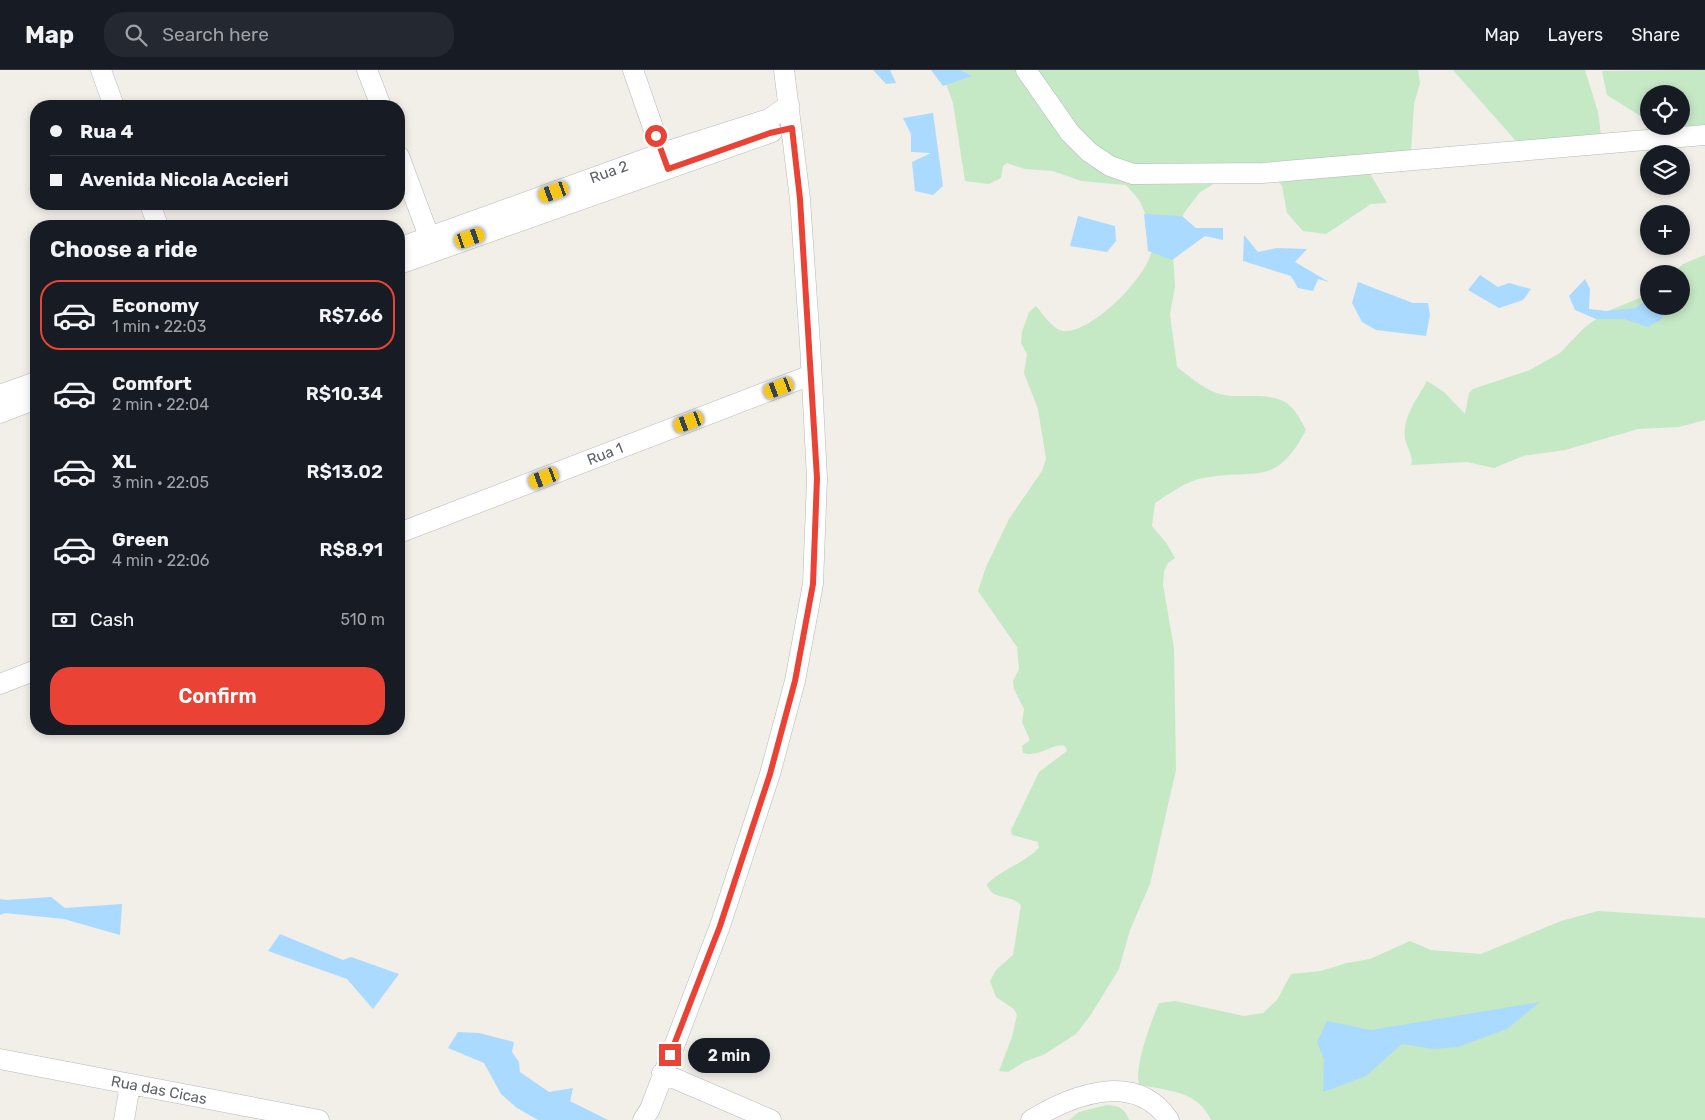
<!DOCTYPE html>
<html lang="en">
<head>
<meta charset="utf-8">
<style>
	:root { --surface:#171b24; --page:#242831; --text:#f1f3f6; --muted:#9ea1a6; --line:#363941; --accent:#ea4335 }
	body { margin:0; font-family:Rubik,sans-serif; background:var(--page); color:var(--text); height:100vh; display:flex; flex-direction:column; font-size:19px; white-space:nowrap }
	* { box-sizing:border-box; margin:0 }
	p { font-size:16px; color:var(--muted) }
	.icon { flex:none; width:28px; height:28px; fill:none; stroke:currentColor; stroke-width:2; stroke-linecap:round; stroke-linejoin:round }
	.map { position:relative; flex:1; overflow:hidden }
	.details { position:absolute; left:30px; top:150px; width:375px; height:515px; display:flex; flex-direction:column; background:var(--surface); border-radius:20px; box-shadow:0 2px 8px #0003 }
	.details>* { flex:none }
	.top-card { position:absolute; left:30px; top:30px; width:375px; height:110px; border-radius:20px; box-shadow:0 2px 8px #0003; display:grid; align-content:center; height:110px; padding:0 20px; background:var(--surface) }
	.fabs { position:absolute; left:1640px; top:15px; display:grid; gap:10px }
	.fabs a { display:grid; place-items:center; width:50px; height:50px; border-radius:50%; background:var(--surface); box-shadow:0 2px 8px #0003; font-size:25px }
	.end { position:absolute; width:22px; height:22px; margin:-11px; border:6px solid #ea4335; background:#fff; box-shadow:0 0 0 2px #fff }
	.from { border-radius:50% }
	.bubble { position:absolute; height:35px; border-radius:18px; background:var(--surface); box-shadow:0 2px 8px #0003; font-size:16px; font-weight:600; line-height:35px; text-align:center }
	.car { position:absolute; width:15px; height:30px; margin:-15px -8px; border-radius:6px; box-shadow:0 0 4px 1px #0007; background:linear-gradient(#f5c518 24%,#345 0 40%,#f5c518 0 76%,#345 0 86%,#f5c518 0) }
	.top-card b { display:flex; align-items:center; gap:18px; height:48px; font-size:19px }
	.top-card b+b { border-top:1px solid var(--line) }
	.top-card i { width:12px; height:12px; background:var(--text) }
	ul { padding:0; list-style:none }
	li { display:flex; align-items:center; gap:15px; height:70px; margin:0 10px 8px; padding:0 10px; border:2px solid transparent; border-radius:20px }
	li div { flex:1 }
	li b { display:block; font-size:19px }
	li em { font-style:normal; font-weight:600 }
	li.on { border-color:var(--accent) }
	li>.icon { width:45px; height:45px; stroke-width:1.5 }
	h2 { padding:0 20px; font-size:22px; line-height:60px }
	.pay { display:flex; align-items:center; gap:12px; height:55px; padding:0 20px; font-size:19px }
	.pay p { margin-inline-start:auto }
	.cta { display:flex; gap:10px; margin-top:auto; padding:10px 20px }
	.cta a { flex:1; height:58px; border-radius:20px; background:var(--accent); color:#fff; font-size:20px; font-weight:600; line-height:58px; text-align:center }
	header { display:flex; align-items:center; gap:30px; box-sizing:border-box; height:70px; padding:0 25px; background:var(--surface); border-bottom:1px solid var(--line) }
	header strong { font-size:24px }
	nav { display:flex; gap:28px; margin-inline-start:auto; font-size:18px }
	.search { width:350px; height:45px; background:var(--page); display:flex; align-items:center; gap:12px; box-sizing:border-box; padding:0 18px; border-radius:20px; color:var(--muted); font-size:19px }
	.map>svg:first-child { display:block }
	.green { fill:#c5e8c5 }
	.water { fill:#aadaff }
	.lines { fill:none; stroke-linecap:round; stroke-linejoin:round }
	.minor-casing { stroke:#b5b8bc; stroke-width:21 }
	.minor { stroke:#fff; stroke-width:20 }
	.route { stroke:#ea4335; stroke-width:6 }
	.labels { text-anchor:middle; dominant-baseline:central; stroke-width:4; stroke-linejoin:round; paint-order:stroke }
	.street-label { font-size:15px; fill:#5f6368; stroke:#fff }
</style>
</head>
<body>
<header>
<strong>Map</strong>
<div class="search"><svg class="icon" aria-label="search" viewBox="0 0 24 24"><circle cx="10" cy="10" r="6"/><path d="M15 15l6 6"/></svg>Search here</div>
<nav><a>Map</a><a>Layers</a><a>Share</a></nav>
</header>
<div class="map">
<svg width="1705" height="1050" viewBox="0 0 1705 1050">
	<rect width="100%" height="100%" fill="#f1efe8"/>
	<path class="green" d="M941,0H1418L1420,13L1414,34L1411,82L1363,91L1387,133L1371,134L1326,164L1303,161L1287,143L1282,116L1267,98L1244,96L1200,122L1184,143L1172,166L1175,217L1170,244L1177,297C1190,307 1207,322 1224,325C1246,329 1277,319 1294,340C1299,346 1302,353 1306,360C1275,419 1256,398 1203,408C1186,411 1169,424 1155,433L1152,456L1167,474L1175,488L1168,493L1164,501L1163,515L1174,578L1176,700L1150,814L1130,860L1119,899L1090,946L1076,964L1045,984L1024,992L1008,1002L999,1001L1012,967L1017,945L1014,939L996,927L990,911L996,900L1013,885L1021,835C1009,823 991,831 987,814C1003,799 1024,793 1039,778L1038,772L1012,765L1011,760L1039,702L1067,681L1065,676C1050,673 1041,688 1023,683L1022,676L1030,670L1022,652L1024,639L1014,619L1013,611L1019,599L1017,577L978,521L986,497L1009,449L1042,401L1046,389L1038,339L1024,303L1027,284L1021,273L1022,262L1029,242L1036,236C1043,244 1052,259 1063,261C1090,265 1153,203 1152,176C1152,165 1147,146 1142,136C1139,128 1131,121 1126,115L1081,111L1053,101L1025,99L1007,93L1003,96L1001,108L989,114L965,111L953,33Z
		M1453,0H1585L1598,42L1601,65L1524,80Z
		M1705,0V64L1676,56H1681V24H1649V49H1645L1607,25L1602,1Z
		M1705,185V350L1679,357L1638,359L1565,380L1523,386L1494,398L1467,392L1411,395C1414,387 1407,378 1405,369C1402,348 1417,329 1427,311L1444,322L1465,344L1469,323L1473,319L1530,300L1560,283L1584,258L1606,242L1649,224V236H1681V204H1673L1683,194Z
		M1598,841L1705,848V1050H1211C1199,1021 1166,1020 1139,1015C1134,997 1151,951 1159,933L1175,931L1244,946L1263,943L1277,930L1291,904L1321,901L1347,893L1370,889L1410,871L1431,880L1481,884L1561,851Z
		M1107,1035C1119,1036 1125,1038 1129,1050H1069L1079,1042Z"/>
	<path class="water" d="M873,0H890L896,13L886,14Z
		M931,0H960L972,6L943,16Z
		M933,43L943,116L933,125L915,121L912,92L931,83L911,82V64L903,48Z
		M1144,144L1182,146L1196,158H1223V170L1205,166L1172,190L1148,181Z
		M1078,146L1115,156L1116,171L1107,182L1070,176Z
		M1244,165L1258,182L1277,178L1307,179L1295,192L1329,212L1318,209L1313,221L1298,218L1291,206L1243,191Z
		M1480,205L1498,217L1509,213L1531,219L1523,230L1499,238L1468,220Z
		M1585,209L1590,219L1589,239L1606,241L1635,238L1649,229V236H1665L1662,249L1648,257L1624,249H1596L1575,240L1569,226Z
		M1358,212L1413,233H1428L1430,245L1426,266L1376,260L1362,252L1352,233Z
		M51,827L65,838L122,834L120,865L64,849L5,843L0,845V829L6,830Z
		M280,864L343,890L351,887L399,904L373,939L347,909L268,881Z
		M1540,932L1507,959L1458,977L1434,979L1402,974L1366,1006L1323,1022L1324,990L1317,972L1327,951L1371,960Z
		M458,962L479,963L514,972L512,982L519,992L520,1002L549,1022L573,1018L570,1031L608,1050H538L517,1038L501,1024L484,993L448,978Z"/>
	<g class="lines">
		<g class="minor-casing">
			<path id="minor" d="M101,0L114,36
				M367,0L381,36
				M633,0L666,95
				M1026,0L1070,63L1089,82L1110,96L1133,104L1263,103L1705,65
				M399,86L434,180
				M150,134L158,156
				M399,178L662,83L769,49L789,35
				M399,194L772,62
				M0,325L36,312
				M0,343L36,329
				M399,463L811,305
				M0,614L36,600
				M0,989L319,1050
				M662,1003L771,1050
				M124,1050L130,1015
				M643,1050L650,1039L720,856L770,704L795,611L813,514L817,408L810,274L800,129L784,0
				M1031,1050C1072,1025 1135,1000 1169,1050"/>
		</g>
		<use href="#minor" class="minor"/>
	</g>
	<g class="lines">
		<path class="route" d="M656,66L668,99L770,63L792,58L800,129L817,408L813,514L795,611L770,704L720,856L670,985"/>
	</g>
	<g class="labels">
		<g class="street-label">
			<text transform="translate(609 102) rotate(-20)">Rua 2</text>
			<text transform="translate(605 384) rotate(-21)">Rua 1</text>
			<text transform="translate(159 1020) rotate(11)">Rua das Cicas</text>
		</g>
	</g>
</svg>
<div class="fabs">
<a><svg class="icon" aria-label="locate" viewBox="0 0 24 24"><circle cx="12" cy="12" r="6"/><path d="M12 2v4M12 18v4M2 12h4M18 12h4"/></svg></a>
<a><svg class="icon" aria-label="layers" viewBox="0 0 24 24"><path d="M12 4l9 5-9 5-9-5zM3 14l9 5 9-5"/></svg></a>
<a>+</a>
<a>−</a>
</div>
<i class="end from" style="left:656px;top:66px"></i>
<i class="end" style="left:670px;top:985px"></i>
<div class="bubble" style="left:688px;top:968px;width:82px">2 min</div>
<i class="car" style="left:554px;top:122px;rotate:250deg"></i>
<i class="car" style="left:470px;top:168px;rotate:71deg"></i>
<i class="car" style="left:779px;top:318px;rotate:249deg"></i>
<i class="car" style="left:689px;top:352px;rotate:249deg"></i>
<i class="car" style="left:544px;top:408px;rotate:249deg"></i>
<div class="top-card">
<b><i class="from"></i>Rua 4</b>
<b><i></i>Avenida Nicola Accieri</b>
</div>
<section class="details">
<h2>Choose a ride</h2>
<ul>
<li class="on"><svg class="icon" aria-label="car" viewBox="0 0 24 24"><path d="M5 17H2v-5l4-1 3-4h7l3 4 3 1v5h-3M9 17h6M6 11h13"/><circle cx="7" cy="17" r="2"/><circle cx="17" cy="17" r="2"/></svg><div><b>Economy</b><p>1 min · 22:03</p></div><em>R$7.66</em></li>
<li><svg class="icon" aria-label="car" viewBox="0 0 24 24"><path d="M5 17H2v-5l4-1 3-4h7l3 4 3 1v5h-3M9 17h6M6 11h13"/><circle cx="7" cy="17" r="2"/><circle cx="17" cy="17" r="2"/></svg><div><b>Comfort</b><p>2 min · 22:04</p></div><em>R$10.34</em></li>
<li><svg class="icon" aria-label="car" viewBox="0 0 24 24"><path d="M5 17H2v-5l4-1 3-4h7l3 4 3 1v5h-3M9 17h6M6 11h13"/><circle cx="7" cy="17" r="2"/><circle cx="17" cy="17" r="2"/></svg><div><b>XL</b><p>3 min · 22:05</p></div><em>R$13.02</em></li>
<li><svg class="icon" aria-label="car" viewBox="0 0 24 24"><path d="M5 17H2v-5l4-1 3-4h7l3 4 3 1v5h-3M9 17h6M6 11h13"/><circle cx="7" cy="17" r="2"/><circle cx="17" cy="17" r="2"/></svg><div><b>Green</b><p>4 min · 22:06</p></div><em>R$8.91</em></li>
</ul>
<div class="pay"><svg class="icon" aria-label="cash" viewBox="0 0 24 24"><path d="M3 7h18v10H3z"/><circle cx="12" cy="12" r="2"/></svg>Cash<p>510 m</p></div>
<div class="cta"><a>Confirm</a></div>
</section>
</div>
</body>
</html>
